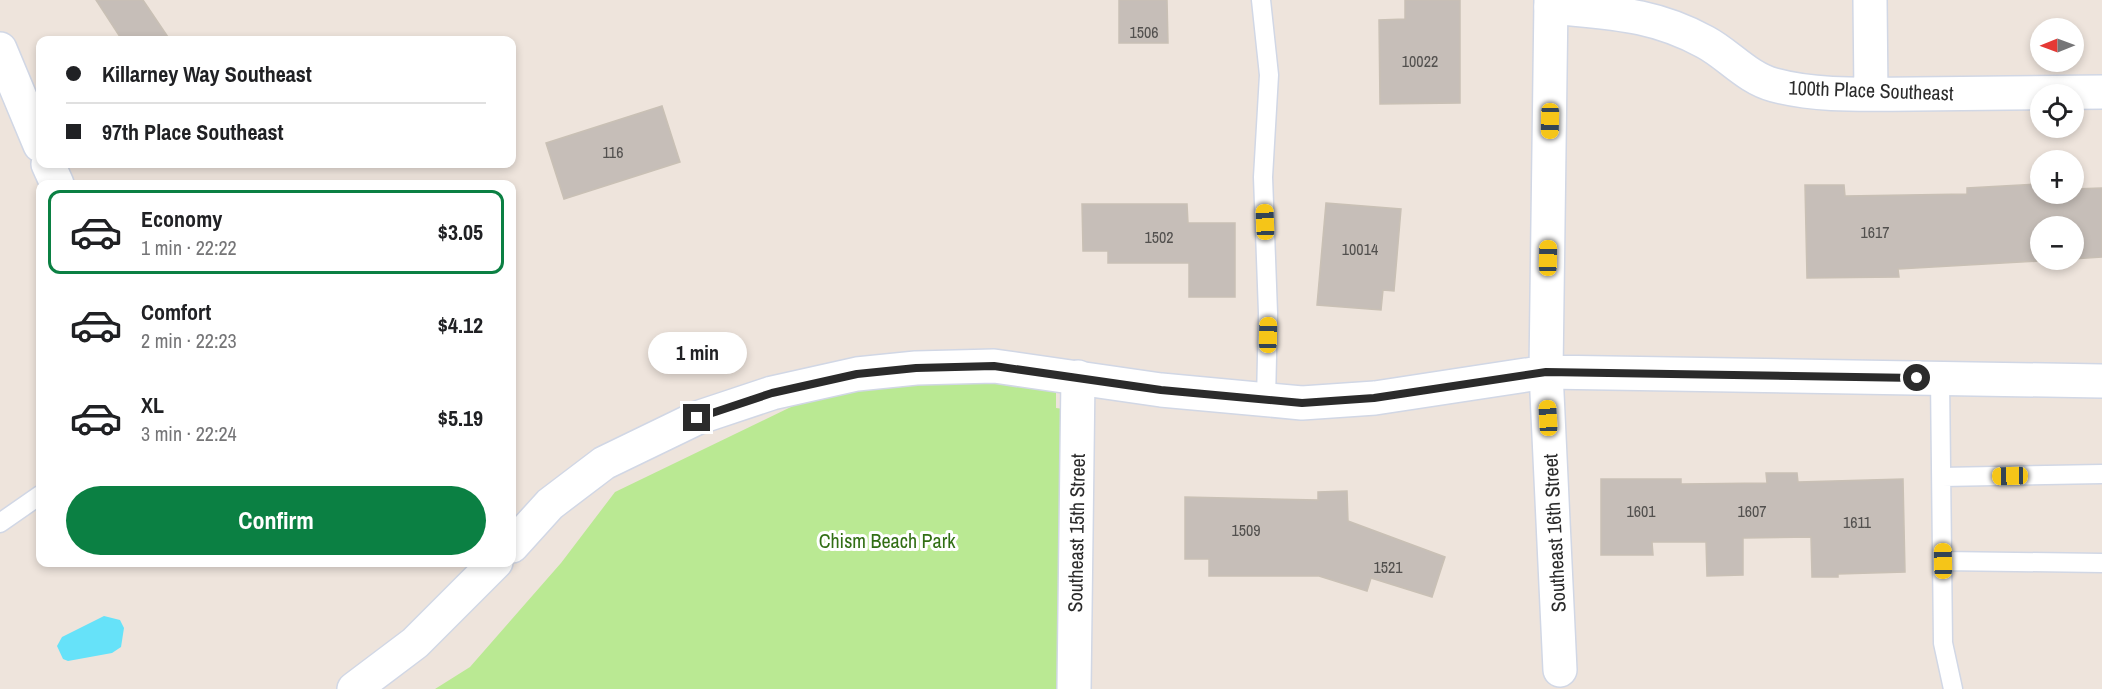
<!DOCTYPE html>
<html lang="en">
<head>
<meta charset="utf-8">
<style>
	:root { --surface:#fff; --page:#f2f2f2; --text:#202124; --muted:#757577; --line:#e0e0e0; --accent:#0b8043 }
	body { margin:0; font-family:"Archivo Narrow",sans-serif; background:var(--page); color:var(--text); height:100vh; display:flex; flex-direction:column; font-size:22px; white-space:nowrap }
	* { box-sizing:border-box; margin:0 }
	p { font-size:20px; color:var(--muted) }
	.icon { flex:none; width:33px; height:33px; fill:none; stroke:currentColor; stroke-width:2; stroke-linecap:round; stroke-linejoin:round }
	.map { position:relative; flex:1; overflow:hidden }
	.details { position:absolute; left:36px; top:180px; width:480px; height:387px; display:flex; flex-direction:column; background:var(--surface); border-radius:12px; box-shadow:0 3px 9px #0003 }
	.details>* { flex:none }
	.guide { position:absolute; left:36px; top:36px; width:480px; height:132px; border-radius:12px; box-shadow:0 3px 9px #0003; display:grid; align-content:center; height:132px; padding:0 30px; background:var(--surface) }
	.needle { width:39px; rotate:269deg }
	.fabs { position:absolute; left:2030px; top:18px; display:grid; gap:12px }
	.fabs a { display:grid; place-items:center; width:54px; height:54px; border-radius:50%; background:var(--surface); box-shadow:0 3px 9px #0003; font-size:30px }
	.end { position:absolute; width:27px; height:27px; margin:-14px; border:8px solid #2b2b2b; background:#fff; box-shadow:0 0 0 3px #fff }
	.from { border-radius:50% }
	.bubble { position:absolute; height:42px; border-radius:21px; background:var(--surface); box-shadow:0 3px 9px #0003; font-size:20px; font-weight:800; line-height:42px; text-align:center }
	.car { position:absolute; width:18px; height:36px; margin:-18px -9px; border-radius:8px; box-shadow:0 0 4px 2px #0007; background:linear-gradient(#f5c518 24%,#345 0 40%,#f5c518 0 76%,#345 0 86%,#f5c518 0) }
	.guide b { display:flex; align-items:center; gap:21px; height:57px; font-size:22px }
	.guide b+b { border-top:2px solid var(--line) }
	.guide i { width:15px; height:15px; background:var(--text) }
	ul { padding:10px 0 0; list-style:none }
	li { display:flex; align-items:center; gap:18px; height:84px; margin:0 12px 9px; padding:0 18px; border:3px solid transparent; border-radius:12px }
	li div { flex:1 }
	li b { display:block; font-size:22px }
	li em { font-style:normal; font-weight:800 }
	li.on { border-color:var(--accent) }
	li>.icon { width:54px; height:54px; stroke-width:1.5 }
	.cta { display:flex; gap:12px; margin-top:auto; padding:12px 30px }
	.cta a { flex:1; height:69px; border-radius:36px; background:var(--accent); color:#fff; font-size:24px; font-weight:800; line-height:69px; text-align:center }
	.map>svg:first-child { display:block }
	.green { fill:#bae993 }
	.water { fill:#66e2f9 }
	.building { fill:#c6beb8; stroke:#c9c0b5; stroke-width:1.5 }
	.lines { fill:none; stroke-linecap:round; stroke-linejoin:round }
	.service-casing { stroke:#d1d7e5; stroke-width:21 }
	.minor-casing { stroke:#d1d7e5; stroke-width:36 }
	.tertiary-casing { stroke:#d1d7e5; stroke-width:36 }
	.service { stroke:#fff; stroke-width:18 }
	.minor { stroke:#fff; stroke-width:33 }
	.tertiary { stroke:#fff; stroke-width:33 }
	.route { stroke:#2b2b2b; stroke-width:8 }
	.labels { text-anchor:middle; dominant-baseline:central; stroke-width:6; stroke-linejoin:round; paint-order:stroke }
	.number-label { font-size:16px; fill:#52504e }
	.street-label { font-size:20px; fill:#2b2b2b; stroke:#fff }
	.park-label { font-size:20px; fill:#316e14; stroke:#fff }
</style>
</head>
<body>
<div class="map">
<svg width="2102" height="689" viewBox="0 0 2102 689">
	<rect width="100%" height="100%" fill="#eee4dc"/>
	<path class="green" d="M861,373L1056,388V408L1072,410V689H435L470,667L561,563L615,492Z"/>
	<path class="water" d="M104,616L120,620L124,628L121,647L112,653L68,661L63,659L57,646L62,637Z"/>
	<path class="building" d="M96,0H143L170,40H122Z
		M1119,0H1167L1168,43H1119Z
		M1405,0H1460V103L1380,104L1379,20L1405,19Z
		M662,106L680,162L564,199L546,143Z
		M2040,184V194H2073V189L2102,188V257L2073,259V226H2040V260H2057L1898,269L1899,277L1807,278L1805,185H1844L1845,196L1967,194V188Z
		M1326,203L1401,209L1394,291L1383,290L1381,310L1317,305Z
		M1082,204H1187L1188,223H1235V297H1189V263H1108V251H1083Z
		M1766,473H1797L1798,482L1903,479L1905,572L1838,574V577H1812L1811,537L1743,538V575L1707,576L1706,542H1652L1653,555H1601V479H1681V484L1767,483Z
		M1347,491L1348,521L1445,557L1432,597L1371,578L1367,591L1319,576H1209V559H1185V497L1318,500V492Z"/>
	<g class="lines">
		<g class="service-casing">
			<path id="service" d="M1261,0L1269,75L1263,177L1268,313L1266,400
				M1940,378L1943,643L1953,689
				M1942,477L2102,474
				M0,523L40,495
				M1943,561L2102,563"/>
		</g>
		<g class="minor-casing">
			<path id="minor" d="M1870,0L1871,94
				M1551,7C1609,13 1652,13 1705,42C1728,54 1747,78 1774,85C1818,97 1869,94 1915,94C1977,93 2040,93 2102,92
				M0,49L40,145
				M48,164L57,184
				M1546,372L1560,670
				M1074,689L1078,377"/>
		</g>
		<g class="tertiary-casing">
			<path id="tertiary" d="M1546,372L1551,0
				M512,546L550,504L604,463L697,418L772,393L857,374L916,368L994,366L1161,390L1302,403L1375,398L1546,372L2102,381
				M354,689L415,643L496,562"/>
		</g>
		<use href="#service" class="service"/>
		<use href="#minor" class="minor"/>
		<use href="#tertiary" class="tertiary"/>
	</g>
	<g class="lines">
		<path class="route" d="M697,418L772,393L857,374L916,368L994,366L1161,390L1302,403L1374,398L1546,372L1917,378"/>
	</g>
	<g class="labels">
		<g class="number-label">
			<text x="1144" y="32">1506</text>
			<text x="1420" y="61">10022</text>
			<text x="613" y="152">116</text>
			<text x="1875" y="232">1617</text>
			<text x="1159" y="237">1502</text>
			<text x="1360" y="249">10014</text>
			<text x="1641" y="511">1601</text>
			<text x="1752" y="511">1607</text>
			<text x="1857" y="522">1611</text>
			<text x="1246" y="530">1509</text>
			<text x="1388" y="567">1521</text>
		</g>
		<g class="street-label">
			<text transform="translate(1871 90) rotate(2)">100th Place Southeast</text>
			<text transform="translate(1076 533) rotate(-89)">Southeast 15th Street</text>
			<text transform="translate(1554 533) rotate(-93)">Southeast 16th Street</text>
		</g>
		<g class="park-label">
			<text x="887" y="540">Chism Beach Park</text>
		</g>
	</g>
</svg>
<div class="fabs">
<a><svg class="needle" viewBox="-14 -14 28 28"><path d="M0-13l5 13h-10z" fill="#e53935"/><path d="M0 13l5-13h-10z" fill="#757577"/></svg></a>
<a><svg class="icon" aria-label="locate" viewBox="0 0 24 24"><circle cx="12" cy="12" r="6"/><path d="M12 2v4M12 18v4M2 12h4M18 12h4"/></svg></a>
<a>+</a>
<a>−</a>
</div>
<i class="end from" style="left:1917px;top:378px"></i>
<i class="end" style="left:697px;top:418px"></i>
<div class="bubble" style="left:648px;top:332px;width:99px">1 min</div>
<i class="car" style="left:1550px;top:121px;rotate:181deg"></i>
<i class="car" style="left:1265px;top:222px;rotate:358deg"></i>
<i class="car" style="left:1548px;top:258px;rotate:1deg"></i>
<i class="car" style="left:1268px;top:335px;rotate:1deg"></i>
<i class="car" style="left:1548px;top:418px;rotate:357deg"></i>
<i class="car" style="left:2010px;top:476px;rotate:269deg"></i>
<i class="car" style="left:1943px;top:561px;rotate:359deg"></i>
<div class="guide">
<b><i class="from"></i>Killarney Way Southeast</b>
<b><i></i>97th Place Southeast</b>
</div>
<section class="details">
<ul>
<li class="on"><svg class="icon" aria-label="car" viewBox="0 0 24 24"><path d="M5 17H2v-5l4-1 3-4h7l3 4 3 1v5h-3M9 17h6M6 11h13"/><circle cx="7" cy="17" r="2"/><circle cx="17" cy="17" r="2"/></svg><div><b>Economy</b><p>1 min · 22:22</p></div><em>$3.05</em></li>
<li><svg class="icon" aria-label="car" viewBox="0 0 24 24"><path d="M5 17H2v-5l4-1 3-4h7l3 4 3 1v5h-3M9 17h6M6 11h13"/><circle cx="7" cy="17" r="2"/><circle cx="17" cy="17" r="2"/></svg><div><b>Comfort</b><p>2 min · 22:23</p></div><em>$4.12</em></li>
<li><svg class="icon" aria-label="car" viewBox="0 0 24 24"><path d="M5 17H2v-5l4-1 3-4h7l3 4 3 1v5h-3M9 17h6M6 11h13"/><circle cx="7" cy="17" r="2"/><circle cx="17" cy="17" r="2"/></svg><div><b>XL</b><p>3 min · 22:24</p></div><em>$5.19</em></li>
</ul>
<div class="cta"><a>Confirm</a></div>
</section>
</div>
</body>
</html>
